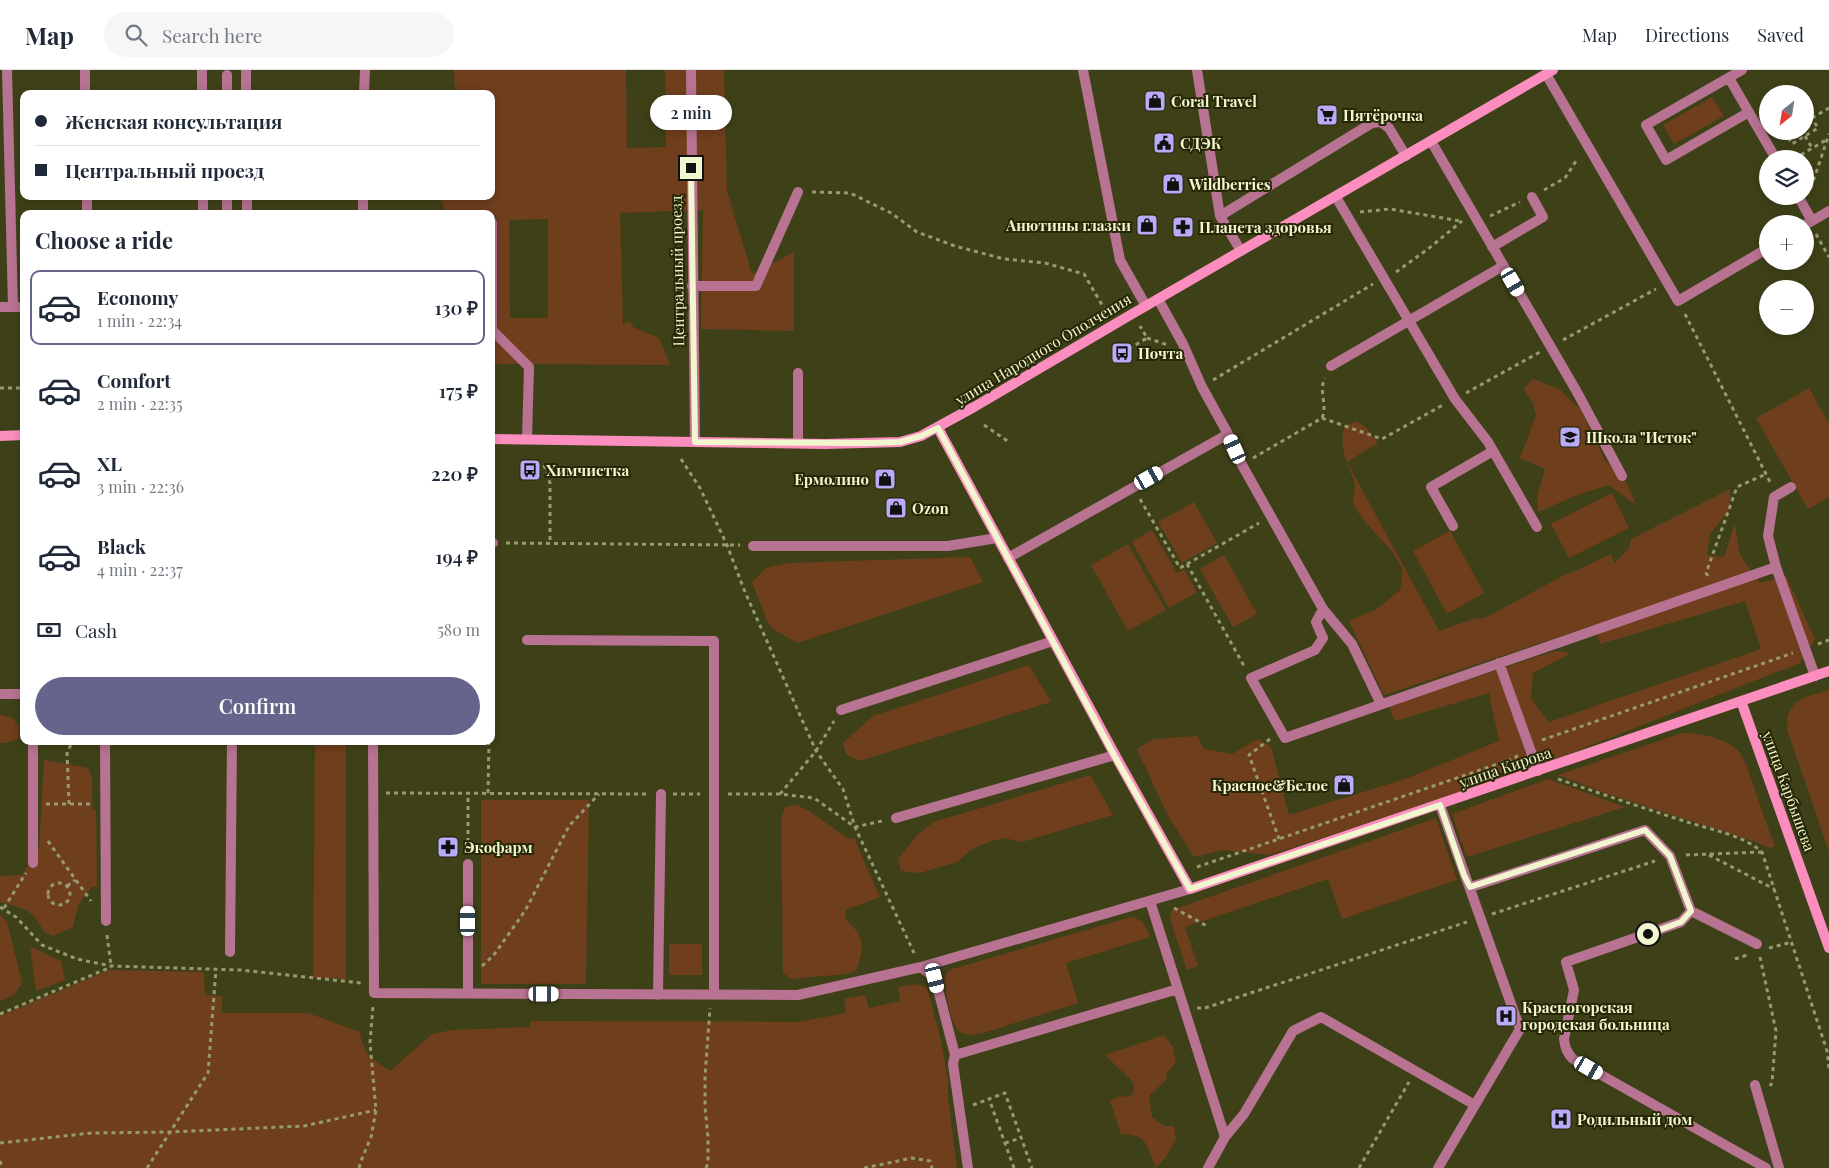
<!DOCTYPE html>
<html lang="en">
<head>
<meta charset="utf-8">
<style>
	:root { --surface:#fff; --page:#f6f6f7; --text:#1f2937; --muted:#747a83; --line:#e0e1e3; --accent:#64648d }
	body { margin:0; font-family:"Playfair Display",serif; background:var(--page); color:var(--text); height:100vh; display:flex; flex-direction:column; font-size:19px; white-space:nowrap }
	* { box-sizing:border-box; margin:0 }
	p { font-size:16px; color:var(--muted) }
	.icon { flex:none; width:28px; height:28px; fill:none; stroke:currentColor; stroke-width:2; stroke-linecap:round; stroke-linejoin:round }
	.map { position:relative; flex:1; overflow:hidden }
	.sheet { position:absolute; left:20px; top:140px; width:475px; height:535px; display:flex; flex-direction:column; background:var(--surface); border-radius:10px; box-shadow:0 2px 8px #0003 }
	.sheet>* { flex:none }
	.banner { position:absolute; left:20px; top:20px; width:475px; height:110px; border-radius:10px; box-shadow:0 2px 8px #0003; display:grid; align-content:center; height:110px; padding:0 15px; background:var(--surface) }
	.needle { width:32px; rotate:210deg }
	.tools { position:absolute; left:1759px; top:15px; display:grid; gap:10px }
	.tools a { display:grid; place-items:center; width:55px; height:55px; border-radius:50%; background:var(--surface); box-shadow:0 2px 8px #0003; font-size:25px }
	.end { position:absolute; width:22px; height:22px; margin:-11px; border:6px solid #f2f6ce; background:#111; box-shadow:0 0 0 2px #111 }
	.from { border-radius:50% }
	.bubble { position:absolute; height:35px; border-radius:18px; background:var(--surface); box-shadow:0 2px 8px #0003; font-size:16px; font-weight:600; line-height:35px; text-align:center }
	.car { position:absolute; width:15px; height:30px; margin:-15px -8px; border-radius:6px; box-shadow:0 0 4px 1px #0007; background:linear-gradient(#fff 24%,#345 0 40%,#fff 0 76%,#345 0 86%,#fff 0) }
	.banner b { display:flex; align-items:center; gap:18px; height:48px; font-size:19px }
	.banner b+b { border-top:1px solid var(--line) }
	.banner i { width:12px; height:12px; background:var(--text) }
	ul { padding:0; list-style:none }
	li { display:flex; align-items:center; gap:15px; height:75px; margin:0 10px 8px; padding:0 5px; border:2px solid transparent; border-radius:10px }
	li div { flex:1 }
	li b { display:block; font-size:19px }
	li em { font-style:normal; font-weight:600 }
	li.selected { border-color:var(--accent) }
	li>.icon { width:45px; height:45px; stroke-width:1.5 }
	h2 { padding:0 15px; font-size:22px; line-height:60px }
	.pay { display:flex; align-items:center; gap:12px; height:55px; padding:0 15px; font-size:19px }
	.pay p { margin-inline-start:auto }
	.action { display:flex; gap:10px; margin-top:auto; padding:10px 15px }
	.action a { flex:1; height:58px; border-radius:30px; background:var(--accent); color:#fff; font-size:20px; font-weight:600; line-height:58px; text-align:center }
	header { display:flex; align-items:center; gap:30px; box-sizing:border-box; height:70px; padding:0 25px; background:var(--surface); border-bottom:1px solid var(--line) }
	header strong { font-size:24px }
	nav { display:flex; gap:28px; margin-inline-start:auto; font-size:18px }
	.search { width:350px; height:45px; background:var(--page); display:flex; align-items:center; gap:12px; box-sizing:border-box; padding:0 18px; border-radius:28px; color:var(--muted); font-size:19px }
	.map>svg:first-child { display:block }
	.green { fill:#6f3e1d; fill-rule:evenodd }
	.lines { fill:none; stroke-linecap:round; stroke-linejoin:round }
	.path { stroke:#979a71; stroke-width:3; stroke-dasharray:4 4; stroke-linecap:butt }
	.lane { stroke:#b77391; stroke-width:10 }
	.street { stroke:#b77391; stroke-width:10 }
	.secondary { stroke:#fb8ebf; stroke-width:10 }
	.route { stroke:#f2f6ce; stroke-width:6 }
	.labels { text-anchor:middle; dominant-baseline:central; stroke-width:4; stroke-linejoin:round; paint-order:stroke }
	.poi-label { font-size:15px; font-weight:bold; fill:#f2f6ce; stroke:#252705; text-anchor:start }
	.street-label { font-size:15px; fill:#f2f6ce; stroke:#252705 }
</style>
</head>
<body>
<header>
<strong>Map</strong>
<div class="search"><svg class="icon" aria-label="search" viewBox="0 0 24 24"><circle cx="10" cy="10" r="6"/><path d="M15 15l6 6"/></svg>Search here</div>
<nav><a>Map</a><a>Directions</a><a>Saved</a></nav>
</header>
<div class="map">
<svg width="1829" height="1098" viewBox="0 0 1829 1098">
	<rect width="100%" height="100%" fill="#3e4117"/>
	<path class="green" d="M454,0H626L627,78L666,77L665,0H724L727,121L752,204L794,182V261L701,259L703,140L620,143L623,255L630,251L633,257L659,268L670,295L491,294V144H447L439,126H491V24H455ZM548,149V248H510L509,150Z
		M1712,27L1724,46L1674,74L1663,55Z
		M1533,309L1559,319L1580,339L1605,390L1627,413L1636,435L1609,415L1577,425L1538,442L1537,427L1545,399L1520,388L1536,345L1532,331L1523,319Z
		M1809,318L1829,353V427L1808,439L1756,348Z
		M1355,351L1365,356L1378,373L1347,392L1439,561L1473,549L1485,548L1566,504L1571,503L1611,484L1614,493H1615L1629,478L1631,469L1730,419V439L1710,464L1707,485L1724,487L1735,454L1740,485L1760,513L1786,506L1815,569L1800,593L1556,689L1338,763L1269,785L1224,780L1194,787L1168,746L1137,679L1154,669L1197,666L1204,679L1232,684L1258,669L1271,677L1289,745L1405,709L1499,671L1489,623L1395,651L1389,636L1555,581L1571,583L1533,603L1531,629L1549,652L1761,579L1745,531L1600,574L1594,555L1384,625L1349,551L1377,539L1400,520C1401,514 1404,503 1401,497C1392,475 1367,459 1355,437C1351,429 1357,419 1354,411C1347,392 1338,375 1345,356Z
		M1612,423L1629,458L1569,488L1551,454Z
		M1194,432L1217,473L1182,493L1158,452Z
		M1152,460L1177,503L1184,499L1197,522L1169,538L1132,472Z
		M1450,461L1484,523L1447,544L1413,481Z
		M1128,474L1166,540L1128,561L1091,495Z
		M1224,485L1257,544L1233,557L1200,499Z
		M970,487L983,512L797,573L773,559L767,551L752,512L766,498L788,493Z
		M1029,595L1051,632L859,691L846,684L843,673L873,646Z
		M1829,620V782L1787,659C1787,628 1803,628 1829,620Z
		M0,645L13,648L19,657L18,669L6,673H0Z
		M1682,663C1699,663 1728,668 1739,682C1746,691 1749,704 1753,714C1760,735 1767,756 1775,776L1770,778L1753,771L1602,722L1558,705Z
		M315,671H346V910L334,908H313Z
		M44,690L88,698C96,714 90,723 93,740H96L97,817H92L78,835L73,857L53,866L43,861C35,840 20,837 0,832V806L22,805L39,779Z
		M1090,705L1113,745L1022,772L1004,768L992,771L972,779L957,792L920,803L901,801L898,789L918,764L934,752Z
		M1548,709L1625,737L1470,786L1466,785L1452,744Z
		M481,730H589L586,914H481Z
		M796,735L806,739L849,769L854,768L880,827L845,840L846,850C865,866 865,878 856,900L846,904L791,909L783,903L781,750L785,737Z
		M1436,748L1457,810L1342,849L1328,809L1185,857L1198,896L1187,900L1170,849L1172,840Z
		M0,845L7,851L22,913L14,925L0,931Z
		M1131,847C1143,849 1146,856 1150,867L1066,893L1078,933L980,964C973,964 966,966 960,962C950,956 947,923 944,911L946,905L949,900Z
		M669,874H702V905H669Z
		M30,876L61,891L65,910L36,921Z
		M109,900L204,902L205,925L222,926V943H308L360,962C363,984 372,989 390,1001L432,964L452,960L530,957L531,951L798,952L846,943L844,929L865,925L869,938L900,931L898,917L915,914L927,917L940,967L948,1008V1028L957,1098H0V946Z
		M1164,965L1173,977L1176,992L1167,1003L1166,1010L1149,1026L1152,1047L1164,1056H1174L1176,1069L1166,1087L1156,1098C1146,1076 1149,1064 1121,1064L1110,1031L1117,1027L1131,1026L1134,1020L1133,1012L1105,985Z"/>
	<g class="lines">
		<path class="path" d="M1812,48L1829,38
			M1784,61L1792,74L1818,58L1805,37
			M1805,66L1812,78
			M1794,89L1826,70
			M1811,118L1829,64
			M1544,120L1565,108L1578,88
			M812,122L850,123L891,143L917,162L955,176L1004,189L1045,193L1084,204L1105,240
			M1360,142L1390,139L1460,151
			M1490,146L1520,132
			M1816,164L1829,187
			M1396,202L1428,179L1462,151
			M1685,244L1770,412
			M1147,268L1168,275
			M1563,270L1656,219
			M1122,283L1147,268L1140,256
			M1213,310L1373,214
			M0,318H24
			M1466,323L1540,282
			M1322,348L1382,369L1443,335
			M984,355L1009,372
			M1253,388L1322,348C1328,335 1318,322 1325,308
			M681,389L700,418L727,475L745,522L816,681L843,719L855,757L915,885
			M544,395L550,413V473
			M1140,429L1180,498L1259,453
			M506,473L740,475
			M1187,494L1244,596
			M1708,506L1706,503L1737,417L1766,404
			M491,565L493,486
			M1818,574L1829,570
			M1270,669L1249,685L1279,769
			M1542,670L1793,583
			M1558,709C1601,724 1644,738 1687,752C1712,760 1743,765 1762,782L1827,981L1829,998
			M386,723L647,724
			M488,723L489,671
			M673,724H700
			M728,724H779L814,728L855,757L882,751
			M780,724L816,681L834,651
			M46,734H92
			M69,734L67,682L73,671
			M48,771L91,831
			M468,780V723
			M1686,785L1762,782
			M1709,785L1774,819
			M1197,797L1515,688L1518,685
			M48 824a11 11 0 1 1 22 0a11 11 0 1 1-22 0Z
			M67,816L75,810
			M0,837L16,847L42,875L77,889L111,896L241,900L361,913
			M4,838L26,803
			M1174,838L1207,856
			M1492,844L1655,791
			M107,865L111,896
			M1769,878L1792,872
			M1760,887L1776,961L1772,1013L1770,1016
			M1735,889L1747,885
			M482,896L493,886L525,841L569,756L599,724
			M1197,938H1205L1467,852
			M0,944L111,897
			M973,1035L989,1029
			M0,1073L91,1063L170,1062L304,1056L376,1040
			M1005,1073L1021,1068
			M0,1091L2,1098
			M147,1098L208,1003L216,899
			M359,1098L361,1091L371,1067L376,1040L370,973L373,936
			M706,1098L708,1093V1067L705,1037V1006L710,938
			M864,1098L912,1088L930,1091L932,1098
			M1014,1098L989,1029L1005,1023L1032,1098
			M1359,1098L1409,1012"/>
		<path class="lane" d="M7,0L13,237
			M85,0V24
			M202,0V24
			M246,0V24
			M1083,0L1120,190L1146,236
			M1197,0L1220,146L1241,181
			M1742,0L1646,55L1666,90L1749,42
			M1546,4L1678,231L1768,178
			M1729,8L1776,89
			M227,24V5
			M1431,71L1577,322L1622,406
			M87,126V144
			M203,126V144
			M227,126V144
			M247,126V144
			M1798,126L1812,151
			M1336,127L1455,329L1488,372L1537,457
			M1220,146L1372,53L1381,52L1389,58L1406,86
			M492,153V260L529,297L527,369
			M1805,155L1829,141
			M1492,177L1543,147L1532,127
			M692,216H756L798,122
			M1158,229L1183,274L1202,317L1228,364L1242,395L1323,539L1352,574L1381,634
			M0,237H24
			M1331,296L1503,196
			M798,373V303
			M1453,456L1431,417L1493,381
			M491,473H493
			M753,476H948L997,468
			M1008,488L1228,364
			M1776,497L1768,466L1774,427L1791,417
			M1323,539L1316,552L1323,568L1315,580L1251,608L1285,668L1776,497L1815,606
			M527,570L714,571V925
			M1499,593L1538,701
			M0,624H24
			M841,640L1053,571
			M105,671L106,851
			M373,671L374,923L798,925L921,897L1190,819
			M1440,735L1520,959L1475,1035
			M896,748L1115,685
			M33,793V671
			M1471,817L1645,760L1670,786L1691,841L1757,874
			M1150,831L1225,1067
			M1691,841L1681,852L1566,892L1574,920L1564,969C1565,978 1567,983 1573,989L1766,1098
			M230,882L232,671
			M921,897L935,908L955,985L953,994L968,1098
			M468,923V794
			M658,925L661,724
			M955,985L1178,919
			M1755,1015L1779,1098
			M1208,1098L1225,1067L1244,1044L1293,961L1321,947L1475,1035L1438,1098"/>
		<path class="street" d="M691,0L695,372
			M364,24L365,0
			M363,144V126"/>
		<path class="secondary" d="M938,358L1115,685L1190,819L1829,601
			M0,366L24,365
			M491,369L825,374L900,372L921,366L974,337L1132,244L1553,0
			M1741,631L1829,878"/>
	</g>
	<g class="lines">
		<path class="route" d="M691,98L695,372L870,373L900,372L921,366L938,358L1114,685L1190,819L1440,735L1464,805L1470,817L1645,760L1670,786L1691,841L1681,852L1648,864"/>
	</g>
	<defs>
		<g id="shop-square" transform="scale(1.125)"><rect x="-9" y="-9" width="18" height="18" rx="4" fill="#b9abf7" stroke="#252705"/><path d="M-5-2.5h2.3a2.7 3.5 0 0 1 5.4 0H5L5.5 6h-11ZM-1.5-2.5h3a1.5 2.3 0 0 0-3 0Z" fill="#111"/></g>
		<g id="supermarket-square" transform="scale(1.125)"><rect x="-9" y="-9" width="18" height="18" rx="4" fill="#b9abf7" stroke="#252705"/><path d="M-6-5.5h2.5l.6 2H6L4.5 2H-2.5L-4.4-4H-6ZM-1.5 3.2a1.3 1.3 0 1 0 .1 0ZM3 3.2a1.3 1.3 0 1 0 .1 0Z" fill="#111"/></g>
		<g id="civic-square" transform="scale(1.125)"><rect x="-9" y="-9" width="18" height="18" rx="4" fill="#b9abf7" stroke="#252705"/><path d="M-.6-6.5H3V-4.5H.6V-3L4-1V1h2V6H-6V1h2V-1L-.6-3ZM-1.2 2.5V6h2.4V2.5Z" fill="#111"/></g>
		<g id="pharmacy-square" transform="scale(1.125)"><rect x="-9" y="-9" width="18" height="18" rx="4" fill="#b9abf7" stroke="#252705"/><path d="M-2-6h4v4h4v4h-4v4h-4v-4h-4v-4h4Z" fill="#111"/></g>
		<g id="bus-square" transform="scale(1.125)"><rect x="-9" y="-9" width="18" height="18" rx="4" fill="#b9abf7" stroke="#252705"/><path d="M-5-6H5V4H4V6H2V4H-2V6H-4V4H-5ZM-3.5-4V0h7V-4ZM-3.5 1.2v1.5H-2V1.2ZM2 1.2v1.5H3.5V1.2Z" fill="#111"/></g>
		<g id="school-square" transform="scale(1.125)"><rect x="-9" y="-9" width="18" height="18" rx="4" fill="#b9abf7" stroke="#252705"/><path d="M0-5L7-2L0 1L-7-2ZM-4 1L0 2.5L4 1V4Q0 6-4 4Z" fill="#111"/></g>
		<g id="hospital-square" transform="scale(1.125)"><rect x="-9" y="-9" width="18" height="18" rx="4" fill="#b9abf7" stroke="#252705"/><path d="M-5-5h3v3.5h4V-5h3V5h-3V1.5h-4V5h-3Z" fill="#111"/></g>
	</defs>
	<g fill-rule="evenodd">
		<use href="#shop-square" x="1155" y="31"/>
		<use href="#supermarket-square" x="1327" y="45"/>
		<use href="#civic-square" x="1164" y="73"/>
		<use href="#shop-square" x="1173" y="114"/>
		<use href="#shop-square" x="1147" y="155"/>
		<use href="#pharmacy-square" x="1183" y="157"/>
		<use href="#bus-square" x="1122" y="283"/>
		<use href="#school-square" x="1570" y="367"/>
		<use href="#bus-square" x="530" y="400"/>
		<use href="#shop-square" x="885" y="409"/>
		<use href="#shop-square" x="896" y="438"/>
		<use href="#shop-square" x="1344" y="715"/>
		<use href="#pharmacy-square" x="448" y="777"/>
		<use href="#hospital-square" x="1506" y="946"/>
		<use href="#hospital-square" x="1561" y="1049"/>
	</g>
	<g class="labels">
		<g class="poi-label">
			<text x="1171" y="31">Coral Travel</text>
			<text x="1343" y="45">Пятёрочка</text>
			<text x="1180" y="73">СДЭК</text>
			<text x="1189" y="114">Wildberries</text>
			<text x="1131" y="155" text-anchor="end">Анютины глазки</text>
			<text x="1199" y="157">Планета здоровья</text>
			<text x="1138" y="283">Почта</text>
			<text x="1586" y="367">Школа "Исток"</text>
			<text x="546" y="400">Химчистка</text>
			<text x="869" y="409" text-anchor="end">Ермолино</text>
			<text x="912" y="438">Ozon</text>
			<text x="1328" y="715" text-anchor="end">Красное&amp;Белое</text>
			<text x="464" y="777">Экофарм</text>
			<text x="1522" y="937">Красногорская<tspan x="1522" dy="17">городская больница</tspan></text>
			<text x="1577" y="1049">Родильный дом</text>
		</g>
		<g class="street-label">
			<text transform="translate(677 201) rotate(-91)">Центральный проезд</text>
			<text transform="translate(1043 279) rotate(-31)">улица Народного Ополчения</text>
			<text transform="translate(1505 697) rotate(-19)">улица Кирова</text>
			<text transform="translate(1789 721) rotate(70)">улица Карбышева</text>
		</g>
	</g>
</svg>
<div class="tools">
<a><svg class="needle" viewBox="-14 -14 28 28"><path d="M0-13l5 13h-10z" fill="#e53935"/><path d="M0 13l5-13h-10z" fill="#747a83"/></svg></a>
<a><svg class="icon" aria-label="layers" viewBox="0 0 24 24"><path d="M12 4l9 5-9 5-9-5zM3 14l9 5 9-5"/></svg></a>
<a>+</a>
<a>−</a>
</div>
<i class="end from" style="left:1648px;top:864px"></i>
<i class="end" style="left:691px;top:98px"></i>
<div class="bubble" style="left:650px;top:25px;width:82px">2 min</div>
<i class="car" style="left:1513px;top:212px;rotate:150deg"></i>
<i class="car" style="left:1235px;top:379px;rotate:336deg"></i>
<i class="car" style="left:1149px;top:408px;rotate:61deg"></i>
<i class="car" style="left:468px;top:851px;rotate:0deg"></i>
<i class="car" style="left:935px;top:908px;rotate:166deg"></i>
<i class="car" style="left:544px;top:924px;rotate:90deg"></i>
<i class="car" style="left:1589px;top:998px;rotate:120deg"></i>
<div class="banner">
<b><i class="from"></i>Женская консультация</b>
<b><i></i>Центральный проезд</b>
</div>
<section class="sheet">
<h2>Choose a ride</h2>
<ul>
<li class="selected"><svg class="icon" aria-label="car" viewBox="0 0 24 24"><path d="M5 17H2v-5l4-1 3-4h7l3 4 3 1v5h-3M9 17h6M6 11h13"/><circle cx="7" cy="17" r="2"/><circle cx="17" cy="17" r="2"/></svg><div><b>Economy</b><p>1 min · 22:34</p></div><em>130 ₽</em></li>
<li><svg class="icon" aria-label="car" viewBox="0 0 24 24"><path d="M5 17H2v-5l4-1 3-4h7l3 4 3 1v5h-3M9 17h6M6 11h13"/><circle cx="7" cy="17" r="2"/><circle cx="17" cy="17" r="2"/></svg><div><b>Comfort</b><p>2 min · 22:35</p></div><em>175 ₽</em></li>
<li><svg class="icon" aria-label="car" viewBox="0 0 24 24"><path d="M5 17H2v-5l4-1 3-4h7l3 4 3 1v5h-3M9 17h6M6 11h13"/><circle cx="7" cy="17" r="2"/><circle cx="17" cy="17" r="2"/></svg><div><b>XL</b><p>3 min · 22:36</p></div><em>220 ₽</em></li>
<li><svg class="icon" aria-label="car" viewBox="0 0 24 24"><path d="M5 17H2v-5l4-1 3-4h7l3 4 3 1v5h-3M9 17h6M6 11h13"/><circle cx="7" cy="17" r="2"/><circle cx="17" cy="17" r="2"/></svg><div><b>Black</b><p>4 min · 22:37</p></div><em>194 ₽</em></li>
</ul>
<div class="pay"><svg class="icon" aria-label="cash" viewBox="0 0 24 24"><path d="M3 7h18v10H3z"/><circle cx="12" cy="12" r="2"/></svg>Cash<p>580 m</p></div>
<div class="action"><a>Confirm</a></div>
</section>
</div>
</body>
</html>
